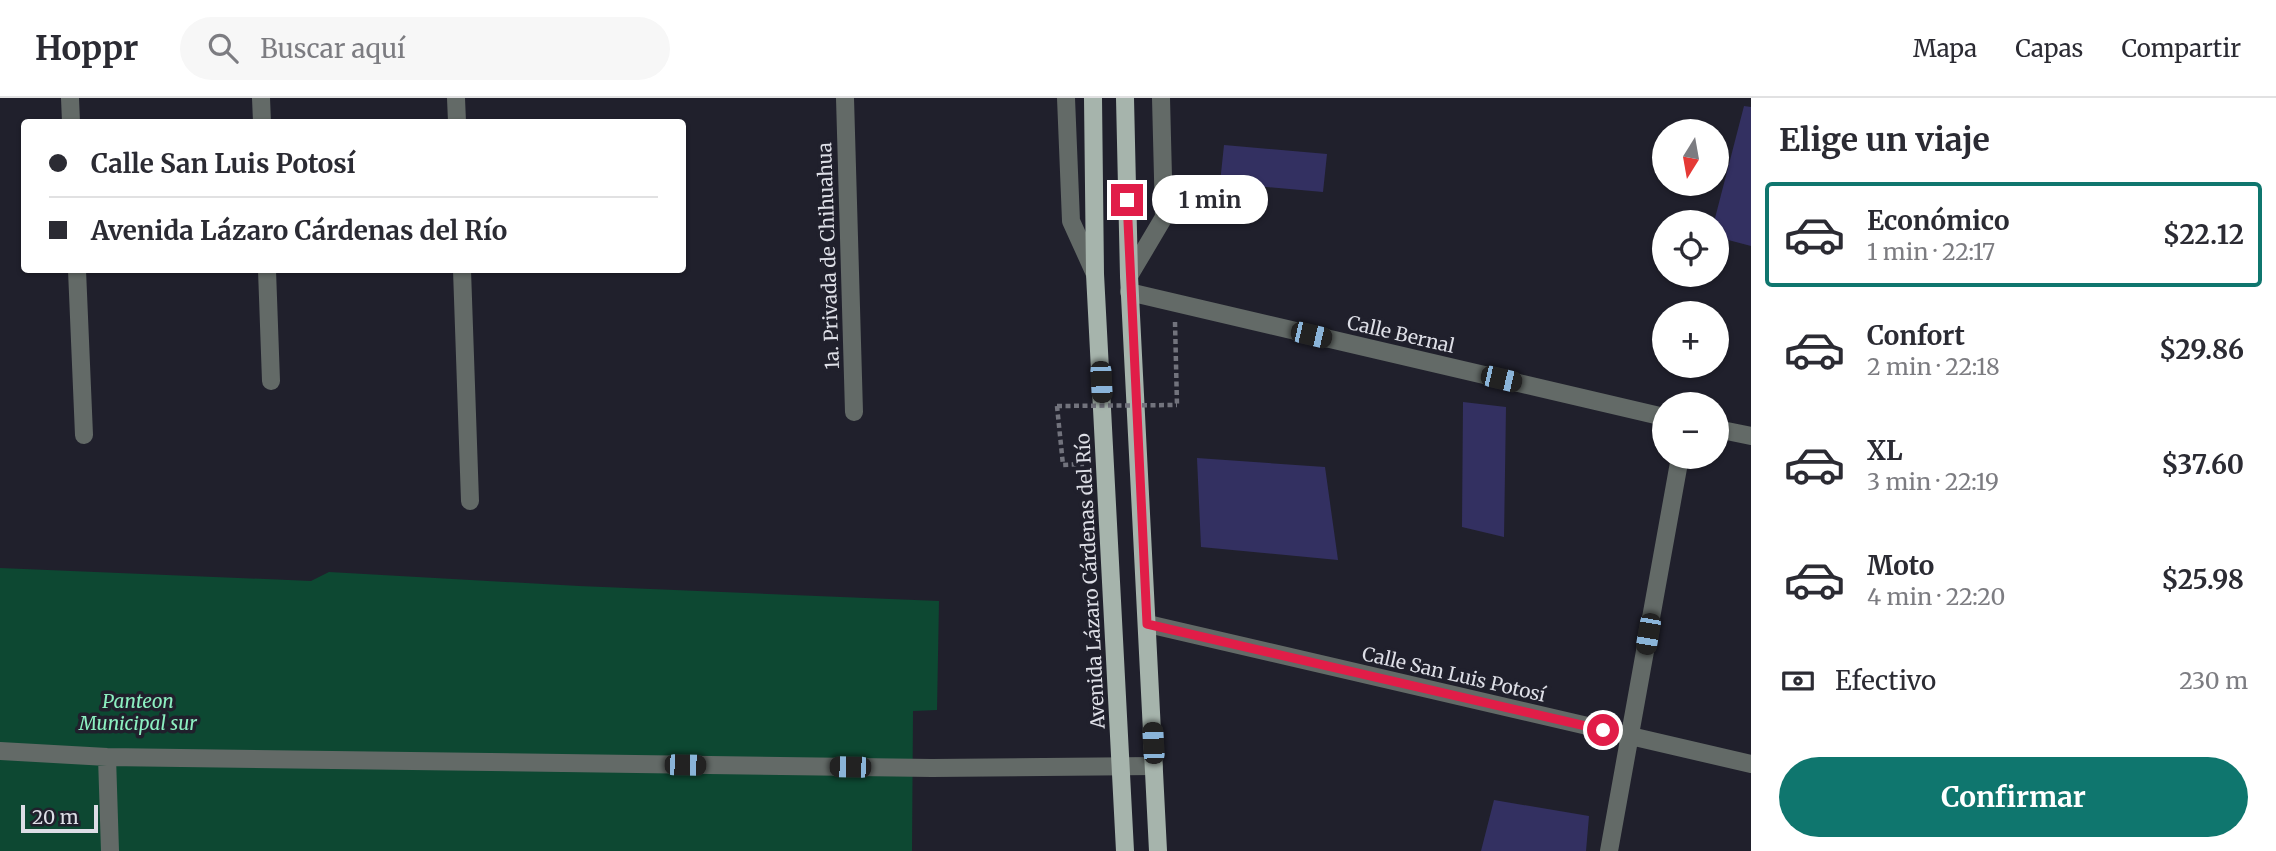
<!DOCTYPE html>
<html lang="es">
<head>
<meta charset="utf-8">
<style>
	:root { --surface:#fff; --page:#f7f7f7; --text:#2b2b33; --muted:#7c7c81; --line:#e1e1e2; --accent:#0f766e }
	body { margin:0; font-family:Merriweather,serif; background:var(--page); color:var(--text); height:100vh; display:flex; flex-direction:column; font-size:26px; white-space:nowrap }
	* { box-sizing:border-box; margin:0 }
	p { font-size:23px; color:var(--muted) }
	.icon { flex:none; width:38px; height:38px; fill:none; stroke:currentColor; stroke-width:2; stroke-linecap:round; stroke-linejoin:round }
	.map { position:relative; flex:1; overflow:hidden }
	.drawer { display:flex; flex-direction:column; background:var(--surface); width:525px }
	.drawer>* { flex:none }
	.banner { position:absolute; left:21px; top:21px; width:665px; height:154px; border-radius:7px; box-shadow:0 2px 5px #0004; display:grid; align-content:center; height:154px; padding:0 28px; background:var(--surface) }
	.needle { width:46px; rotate:191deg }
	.fabs { position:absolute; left:1652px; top:21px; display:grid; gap:14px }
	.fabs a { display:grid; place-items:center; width:77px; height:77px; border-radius:50%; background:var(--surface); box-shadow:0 2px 5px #0004; font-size:35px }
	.scale { position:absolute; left:21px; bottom:18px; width:77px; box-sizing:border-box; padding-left:7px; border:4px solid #dddee6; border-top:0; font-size:19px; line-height:24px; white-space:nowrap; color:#dddee6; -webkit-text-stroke:5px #20202c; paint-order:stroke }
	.end { position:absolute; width:32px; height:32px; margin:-16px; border:9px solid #e11d48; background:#fff; box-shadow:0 0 0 4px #fff }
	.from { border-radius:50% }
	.bubble { position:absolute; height:49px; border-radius:24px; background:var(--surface); box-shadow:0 2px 5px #0004; font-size:23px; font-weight:700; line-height:49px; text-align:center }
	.car { position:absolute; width:21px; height:42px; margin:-21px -10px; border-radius:9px; box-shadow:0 0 5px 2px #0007; background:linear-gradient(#222 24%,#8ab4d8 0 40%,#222 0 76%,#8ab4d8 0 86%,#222 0) }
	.banner b { display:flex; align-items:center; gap:24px; height:66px; font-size:26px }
	.banner b+b { border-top:2px solid var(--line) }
	.banner i { width:18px; height:18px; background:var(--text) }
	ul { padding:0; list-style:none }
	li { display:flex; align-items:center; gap:21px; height:105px; margin:0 14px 10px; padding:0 14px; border:4px solid transparent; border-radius:7px }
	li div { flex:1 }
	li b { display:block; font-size:26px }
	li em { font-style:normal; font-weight:700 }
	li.on { border-color:var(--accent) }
	li>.icon { width:63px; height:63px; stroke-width:1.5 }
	h2 { padding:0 28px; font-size:32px; line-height:84px }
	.pay { display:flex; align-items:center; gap:18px; height:77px; padding:0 28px; font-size:26px }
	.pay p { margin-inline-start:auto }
	.primary-button { display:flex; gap:14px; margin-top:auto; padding:14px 28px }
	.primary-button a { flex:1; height:80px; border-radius:42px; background:var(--accent); color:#fff; font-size:28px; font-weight:700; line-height:80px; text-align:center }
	header { display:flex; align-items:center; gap:42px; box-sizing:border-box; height:98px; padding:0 35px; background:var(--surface); border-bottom:2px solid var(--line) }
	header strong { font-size:33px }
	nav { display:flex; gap:38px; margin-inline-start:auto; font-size:24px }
	.search { width:490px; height:63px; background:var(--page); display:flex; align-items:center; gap:18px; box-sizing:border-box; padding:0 24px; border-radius:38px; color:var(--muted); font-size:26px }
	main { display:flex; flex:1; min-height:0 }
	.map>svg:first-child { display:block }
	.green { fill:#0d4832 }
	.building { fill:#333061 }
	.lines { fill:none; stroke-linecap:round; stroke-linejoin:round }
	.path { stroke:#72737d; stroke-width:4.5; stroke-dasharray:5 3.5; stroke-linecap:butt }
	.minor { stroke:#636a67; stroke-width:18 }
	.major { stroke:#a6b4ac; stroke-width:18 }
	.path-bridge { stroke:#72737d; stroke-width:4.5; stroke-dasharray:5 3.5; stroke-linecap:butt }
	.route { stroke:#e11d48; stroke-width:9 }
	.labels { text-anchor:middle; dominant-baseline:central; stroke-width:7; stroke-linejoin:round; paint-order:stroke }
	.street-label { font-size:19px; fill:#dddee6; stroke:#20202c }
	.park-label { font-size:19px; font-style:italic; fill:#8cf0c1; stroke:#20202c }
</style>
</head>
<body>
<header>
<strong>Hoppr</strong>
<div class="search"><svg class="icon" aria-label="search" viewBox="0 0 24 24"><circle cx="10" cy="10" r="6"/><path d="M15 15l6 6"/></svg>Buscar aquí</div>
<nav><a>Mapa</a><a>Capas</a><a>Compartir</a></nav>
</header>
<main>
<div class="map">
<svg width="1751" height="753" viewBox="0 0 1751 753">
	<rect width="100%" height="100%" fill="#20202c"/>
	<path class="green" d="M0,470L311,483L329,474L579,488L939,503L937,612L913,613L912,753H0Z"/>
	<path class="building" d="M1744,8L1751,9V148L1717,139V124H1714Z
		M1224,47L1327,56L1323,94L1220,85Z
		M1463,304L1506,309L1504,439L1462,429Z
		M1197,360L1325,369L1338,462L1201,449Z
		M1494,702L1589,718L1586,753H1481Z"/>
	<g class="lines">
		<path class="path" d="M1175,224L1177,307
			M1057,308L1063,367L1084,366"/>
		<path class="minor" d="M70,0L71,24
			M261,0L262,24
			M456,0L457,24
			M845,0L854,314
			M1066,0L1071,123L1095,176
			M77,172L84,337
			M267,172L271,283
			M462,172L470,403
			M1129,178L1164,119L1161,0
			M1129,194L1664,319
			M1717,331L1751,338
			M1148,526L1751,666
			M0,653L107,659L932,670L1154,668
			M107,659L110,753
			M1609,753L1680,359"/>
		<path class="major" d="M1093,0L1095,176L1125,753
			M1125,0L1129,178L1158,753"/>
		<path class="path-bridge" d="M1057,308L1177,307"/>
	</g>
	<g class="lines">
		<path class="route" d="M1127,102L1147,526L1603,632"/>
	</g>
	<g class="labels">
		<g class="street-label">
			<text transform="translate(828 158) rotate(-92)">1a. Privada de Chihuahua</text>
			<text transform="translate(1401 236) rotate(13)">Calle Bernal</text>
			<text transform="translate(1090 483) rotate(-93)">Avenida Lázaro Cárdenas del Río</text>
			<text transform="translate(1454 576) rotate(13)">Calle San Luis Potosí</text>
		</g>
		<g class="park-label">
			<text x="138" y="603">Panteon<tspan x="138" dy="22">Municipal sur</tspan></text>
		</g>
	</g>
</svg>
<div class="fabs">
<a><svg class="needle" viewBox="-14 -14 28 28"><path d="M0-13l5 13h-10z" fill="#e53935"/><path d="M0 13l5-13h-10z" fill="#7c7c81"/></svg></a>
<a><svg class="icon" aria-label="locate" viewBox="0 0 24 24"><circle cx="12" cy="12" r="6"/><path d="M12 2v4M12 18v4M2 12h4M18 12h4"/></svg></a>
<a>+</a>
<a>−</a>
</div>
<div class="scale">20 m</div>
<i class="end from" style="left:1603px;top:632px"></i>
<i class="end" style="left:1127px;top:102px"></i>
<div class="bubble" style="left:1152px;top:77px;width:116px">1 min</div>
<i class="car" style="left:1311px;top:237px;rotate:103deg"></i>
<i class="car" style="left:1501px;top:281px;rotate:103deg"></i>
<i class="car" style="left:1101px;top:284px;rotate:177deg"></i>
<i class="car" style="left:1648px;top:536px;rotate:190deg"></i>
<i class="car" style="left:1153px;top:645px;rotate:357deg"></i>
<i class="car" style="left:685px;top:667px;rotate:91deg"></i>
<i class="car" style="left:850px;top:669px;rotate:271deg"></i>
<div class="banner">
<b><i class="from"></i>Calle San Luis Potosí</b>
<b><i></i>Avenida Lázaro Cárdenas del Río</b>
</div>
</div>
<section class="drawer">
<h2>Elige un viaje</h2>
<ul>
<li class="on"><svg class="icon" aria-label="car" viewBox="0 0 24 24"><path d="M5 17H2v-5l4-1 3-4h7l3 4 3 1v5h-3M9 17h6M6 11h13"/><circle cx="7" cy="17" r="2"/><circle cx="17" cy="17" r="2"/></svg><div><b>Económico</b><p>1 min · 22:17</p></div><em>$22.12</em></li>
<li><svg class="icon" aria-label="car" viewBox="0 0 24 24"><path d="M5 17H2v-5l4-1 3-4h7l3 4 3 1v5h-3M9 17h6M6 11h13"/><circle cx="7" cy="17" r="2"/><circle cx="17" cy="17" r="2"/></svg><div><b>Confort</b><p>2 min · 22:18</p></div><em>$29.86</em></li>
<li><svg class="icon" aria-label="car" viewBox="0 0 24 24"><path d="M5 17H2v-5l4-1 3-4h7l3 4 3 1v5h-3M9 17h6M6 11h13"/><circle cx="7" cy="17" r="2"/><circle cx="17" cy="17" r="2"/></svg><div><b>XL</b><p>3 min · 22:19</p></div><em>$37.60</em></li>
<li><svg class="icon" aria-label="car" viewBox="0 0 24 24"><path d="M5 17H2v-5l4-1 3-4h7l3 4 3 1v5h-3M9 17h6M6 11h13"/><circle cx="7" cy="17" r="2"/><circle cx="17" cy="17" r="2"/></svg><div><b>Moto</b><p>4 min · 22:20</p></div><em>$25.98</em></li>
</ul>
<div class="pay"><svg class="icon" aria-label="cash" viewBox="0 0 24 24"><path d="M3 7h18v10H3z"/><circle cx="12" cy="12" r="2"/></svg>Efectivo<p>230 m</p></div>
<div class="primary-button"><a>Confirmar</a></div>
</section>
</main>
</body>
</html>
